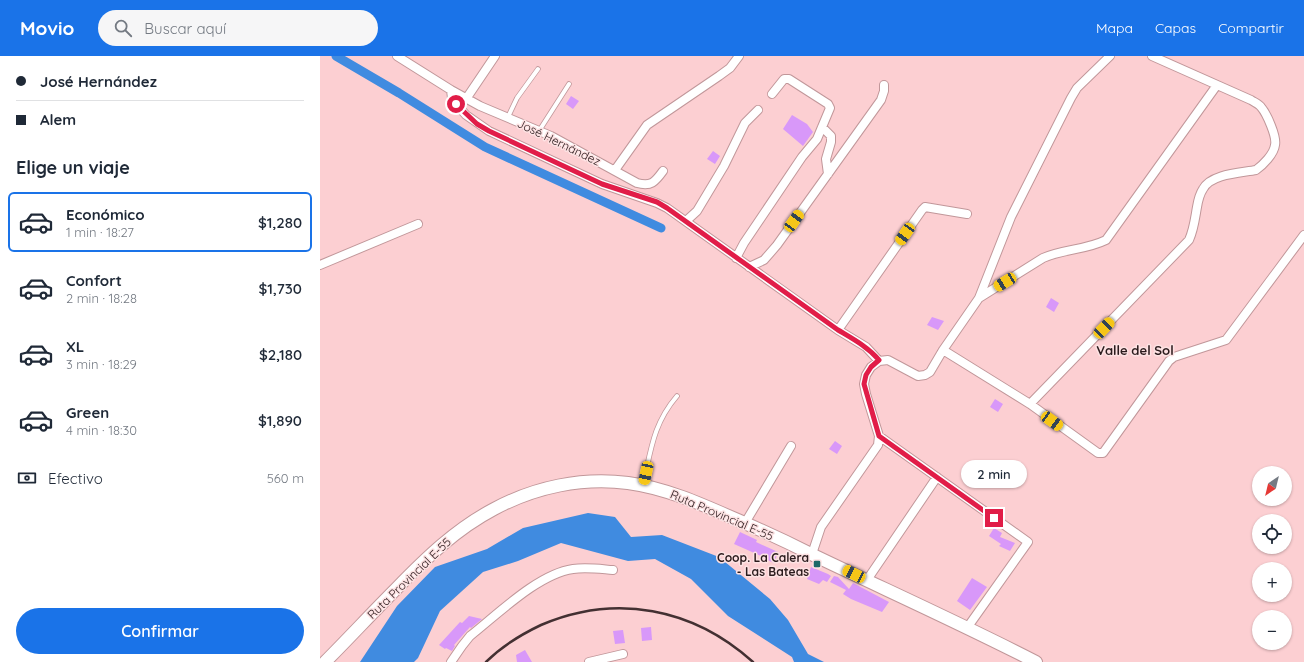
<!DOCTYPE html>
<html lang="es">
<head>
<meta charset="utf-8">
<style>
	:root { --surface:#fff; --page:#f6f6f7; --text:#1f2937; --muted:#747a83; --line:#e0e1e3; --accent:#1a73e8 }
	body { margin:0; font-family:Quicksand,sans-serif; background:var(--page); color:var(--text); height:100vh; display:flex; flex-direction:column; font-size:15px; white-space:nowrap }
	* { box-sizing:border-box; margin:0 }
	p { font-size:13px; color:var(--muted) }
	.icon { flex:none; width:22px; height:22px; fill:none; stroke:currentColor; stroke-width:2; stroke-linecap:round; stroke-linejoin:round }
	.map { position:relative; flex:1; overflow:hidden }
	.details { display:flex; flex-direction:column; background:var(--surface); width:320px }
	.details>* { flex:none }
	.banner { display:grid; align-content:center; height:88px; padding:0 16px; background:var(--surface) }
	.needle { width:26px; rotate:215deg }
	.tools { position:absolute; left:932px; top:410px; display:grid; gap:8px }
	.tools a { display:grid; place-items:center; width:40px; height:40px; border-radius:50%; background:var(--surface); box-shadow:0 1px 3px #0004; font-size:20px }
	.end { position:absolute; width:18px; height:18px; margin:-9px; border:5px solid #e11d48; background:#fff; box-shadow:0 0 0 2px #fff }
	.from { border-radius:50% }
	.bubble { position:absolute; height:28px; border-radius:14px; background:var(--surface); box-shadow:0 1px 3px #0004; font-size:13px; font-weight:600; line-height:28px; text-align:center }
	.car { position:absolute; width:12px; height:24px; margin:-12px -6px; border-radius:5px; box-shadow:0 0 3px 1px #0007; background:linear-gradient(#f5c518 24%,#345 0 40%,#f5c518 0 76%,#345 0 86%,#f5c518 0) }
	.banner b { display:flex; align-items:center; gap:14px; height:38px; font-size:15px }
	.banner b+b { border-top:1px solid var(--line) }
	.banner i { width:10px; height:10px; background:var(--text) }
	ul { padding:0; list-style:none }
	li { display:flex; align-items:center; gap:12px; height:60px; margin:0 8px 6px; padding:0 8px; border:2px solid transparent; border-radius:6px }
	li div { flex:1 }
	li b { display:block; font-size:15px }
	li em { font-style:normal; font-weight:600 }
	li.current { border-color:var(--accent) }
	li>.icon { width:36px; height:36px; stroke-width:1.5 }
	h2 { padding:0 16px; font-size:18px; line-height:48px }
	.pay { display:flex; align-items:center; gap:10px; height:44px; padding:0 16px; font-size:15px }
	.pay p { margin-inline-start:auto }
	.cta { display:flex; gap:8px; margin-top:auto; padding:8px 16px }
	.cta a { flex:1; height:46px; border-radius:24px; background:var(--accent); color:#fff; font-size:16px; font-weight:600; line-height:46px; text-align:center }
	header { display:flex; align-items:center; gap:24px; box-sizing:border-box; height:56px; padding:0 20px; background:var(--accent); color:#fff }
	header strong { font-size:19px }
	nav { display:flex; gap:22px; margin-inline-start:auto; font-size:14px }
	.search { width:280px; height:36px; background:var(--page); display:flex; align-items:center; gap:10px; box-sizing:border-box; padding:0 14px; border-radius:22px; color:var(--muted); font-size:15px }
	main { display:flex; flex:1; min-height:0 }
	.map>svg:first-child { display:block }
	.water { fill:#408be0 }
	.lines { fill:none; stroke-linecap:round; stroke-linejoin:round }
	.canal { stroke:#408be0; stroke-width:9 }
	.building { fill:#d898f9 }
	.service-casing { stroke:#c1979a; stroke-width:5.5 }
	.minor-casing { stroke:#c1979a; stroke-width:10 }
	.primary-casing { stroke:#c1979a; stroke-width:14 }
	.service { stroke:#fff; stroke-width:4 }
	.minor { stroke:#fff; stroke-width:8 }
	.primary { stroke:#fff; stroke-width:12 }
	.rail { stroke:#433032; stroke-width:2.5 }
	.route { stroke:#e11d48; stroke-width:5 }
	.poi-dot { fill:#1c6968; stroke:#fde2e3; stroke-width:1.5 }
	.labels { text-anchor:middle; dominant-baseline:central; stroke-width:3; stroke-linejoin:round; paint-order:stroke }
	.street-label { font-size:12px; fill:#2b1b1d; stroke:#fde2e3 }
	.poi-label { font-size:12px; font-weight:bold; fill:#2b1b1d; stroke:#fde2e3; text-anchor:end }
	.neighbourhood-label { font-size:13px; font-weight:bold; fill:#2b1b1d; stroke:#fde2e3 }
</style>
</head>
<body>
<header>
<strong>Movio</strong>
<div class="search"><svg class="icon" aria-label="search" viewBox="0 0 24 24"><circle cx="10" cy="10" r="6"/><path d="M15 15l6 6"/></svg>Buscar aquí</div>
<nav><a>Mapa</a><a>Capas</a><a>Compartir</a></nav>
</header>
<main>
<section class="details">
<div class="banner">
<b><i class="from"></i>José Hernández</b>
<b><i></i>Alem</b>
</div>
<h2>Elige un viaje</h2>
<ul>
<li class="current"><svg class="icon" aria-label="car" viewBox="0 0 24 24"><path d="M5 17H2v-5l4-1 3-4h7l3 4 3 1v5h-3M9 17h6M6 11h13"/><circle cx="7" cy="17" r="2"/><circle cx="17" cy="17" r="2"/></svg><div><b>Económico</b><p>1 min · 18:27</p></div><em>$1,280</em></li>
<li><svg class="icon" aria-label="car" viewBox="0 0 24 24"><path d="M5 17H2v-5l4-1 3-4h7l3 4 3 1v5h-3M9 17h6M6 11h13"/><circle cx="7" cy="17" r="2"/><circle cx="17" cy="17" r="2"/></svg><div><b>Confort</b><p>2 min · 18:28</p></div><em>$1,730</em></li>
<li><svg class="icon" aria-label="car" viewBox="0 0 24 24"><path d="M5 17H2v-5l4-1 3-4h7l3 4 3 1v5h-3M9 17h6M6 11h13"/><circle cx="7" cy="17" r="2"/><circle cx="17" cy="17" r="2"/></svg><div><b>XL</b><p>3 min · 18:29</p></div><em>$2,180</em></li>
<li><svg class="icon" aria-label="car" viewBox="0 0 24 24"><path d="M5 17H2v-5l4-1 3-4h7l3 4 3 1v5h-3M9 17h6M6 11h13"/><circle cx="7" cy="17" r="2"/><circle cx="17" cy="17" r="2"/></svg><div><b>Green</b><p>4 min · 18:30</p></div><em>$1,890</em></li>
</ul>
<div class="pay"><svg class="icon" aria-label="cash" viewBox="0 0 24 24"><path d="M3 7h18v10H3z"/><circle cx="12" cy="12" r="2"/></svg>Efectivo<p>560 m</p></div>
<div class="cta"><a>Confirmar</a></div>
</section>
<div class="map">
<svg width="984" height="606" viewBox="0 0 984 606">
	<rect width="100%" height="100%" fill="#fccfd2"/>
	<path class="water" d="M268,457L295,461L311,481L342,479L399,501L450,543L468,564L488,598L504,606H474L472,601L408,560L371,523L335,503L308,505L241,487L198,505L163,516L120,555L98,602L94,606H40L77,550L115,511L167,493L203,472Z"/>
	<g class="lines">
		<path class="canal" d="M16,0L79,37L165,91L341,172"/>
	</g>
	<path class="building" d="M251,40L259,45L253,53L246,48Z
		M472,59L487,68L493,76L483,90L463,73Z
		M393,95L400,100L395,108L387,103Z
		M731,242L739,247L734,256L726,251Z
		M612,261L624,265L618,274L607,269Z
		M675,343L683,348L678,356L670,351Z
		M515,385L522,390L517,398L509,393Z
		M660,415L668,419L663,428L655,423Z
		M674,472L682,477L680,481L695,487L690,495L679,490L681,488L669,480Z
		M420,476L437,484L436,486L458,496L454,507L440,501L441,500L414,488Z
		M491,511L508,518L511,520L507,526L503,524L499,528L487,523Z
		M514,520L518,521L529,533L533,527L569,546L562,556L531,543L523,538L526,534L510,526Z
		M652,522L667,531L650,554L637,545Z
		M149,560L162,563L151,572L150,571L134,589L135,590L132,595L126,592L125,593L119,589L140,566L142,567Z
		M331,571L332,584L322,585L321,572Z
		M303,574L305,587L295,588L293,575Z
		M205,594L212,606H197L196,599Z"/>
	<g class="lines">
		<g class="service-casing">
			<path id="service" d="M188,61L197,42L218,13
				M219,75L249,28
				M323,429C331,394 333,368 357,340"/>
		</g>
		<g class="minor-casing">
			<path id="minor" d="M77,0L131,34L160,50L231,80L317,127C331,131 335,126 343,115
				M131,34L132,42L136,48L146,59L169,75L282,128L337,147L347,152L518,274L546,291L559,305
				M146,43L175,0
				M502,71L511,80V86L506,103L508,118
				M295,114L327,69L399,20L410,12L419,0
				M366,165L377,155L404,110L425,67L438,54
				M416,202L424,187L482,101L497,83L510,52L508,48L469,23H464L452,38
				M0,209L98,168
				M429,211L444,204L457,189L561,44L564,35V29
				M659,242L723,202C743,193 766,194 786,184L897,29
				M518,274L602,154L605,151L647,158
				M623,294L710,348L778,397H783L849,305L854,301L906,284L984,179
				M710,348L869,184C874,173 875,162 877,151C878,145 879,139 883,133C891,118 920,117 936,114C943,109 954,98 955,89C957,81 947,58 941,51C939,48 934,46 931,44L832,0
				M559,380L708,486L647,572
				M425,467L471,390
				M492,498L501,471L558,389L559,380L546,338L544,328L546,319L551,311L559,305L568,304L598,320L605,319L610,316L623,294L659,242L691,161L751,42L757,32L790,0
				M547,524L617,421
				M131,606L142,590L150,580C178,558 218,518 253,513C266,511 280,513 293,514
				M269,606L303,598"/>
		</g>
		<g class="primary-casing">
			<path id="primary" d="M5,606C29,582 52,557 76,533C106,502 136,473 174,453C215,431 262,421 308,427C345,432 379,447 413,462C439,473 465,485 491,498C566,534 642,568 716,606"/>
		</g>
		<use href="#service" class="service"/>
		<use href="#minor" class="minor"/>
		<use href="#primary" class="primary"/>
		<path class="rail" d="M166,606C182,590 200,579 221,569C296,537 373,552 433,606"/>
	</g>
	<g class="lines">
		<path class="route" d="M136,48L157,68L169,75L282,128L337,146L347,152L518,274C533,283 548,291 559,304L551,311L546,319L544,328L559,380L674,462"/>
	</g>
	<rect class="poi-dot" x="493" y="504" width="8" height="8" rx="2"/>
	<g class="labels">
		<g class="street-label">
			<text transform="translate(239 86) rotate(26)">José Hernández</text>
			<text transform="translate(402 459) rotate(23)">Ruta Provincial E-55</text>
			<text transform="translate(89 522) rotate(-44)">Ruta Provincial E-55</text>
		</g>
		<g class="poi-label">
			<text x="489" y="501">Coop. La Calera<tspan x="489" dy="14">- Las Bateas</tspan></text>
		</g>
		<g class="neighbourhood-label">
			<text x="815" y="294">Valle del Sol</text>
		</g>
	</g>
</svg>
<div class="tools">
<a><svg class="needle" viewBox="-14 -14 28 28"><path d="M0-13l5 13h-10z" fill="#e53935"/><path d="M0 13l5-13h-10z" fill="#747a83"/></svg></a>
<a><svg class="icon" aria-label="locate" viewBox="0 0 24 24"><circle cx="12" cy="12" r="6"/><path d="M12 2v4M12 18v4M2 12h4M18 12h4"/></svg></a>
<a>+</a>
<a>−</a>
</div>
<i class="end from" style="left:136px;top:48px"></i>
<i class="end" style="left:674px;top:462px"></i>
<div class="bubble" style="left:641px;top:404px;width:66px">2 min</div>
<i class="car" style="left:474px;top:165px;rotate:36deg"></i>
<i class="car" style="left:585px;top:178px;rotate:215deg"></i>
<i class="car" style="left:685px;top:226px;rotate:239deg"></i>
<i class="car" style="left:784px;top:272px;rotate:44deg"></i>
<i class="car" style="left:732px;top:365px;rotate:126deg"></i>
<i class="car" style="left:326px;top:417px;rotate:192deg"></i>
<i class="car" style="left:534px;top:518px;rotate:296deg"></i>
</div>
</main>
</body>
</html>
